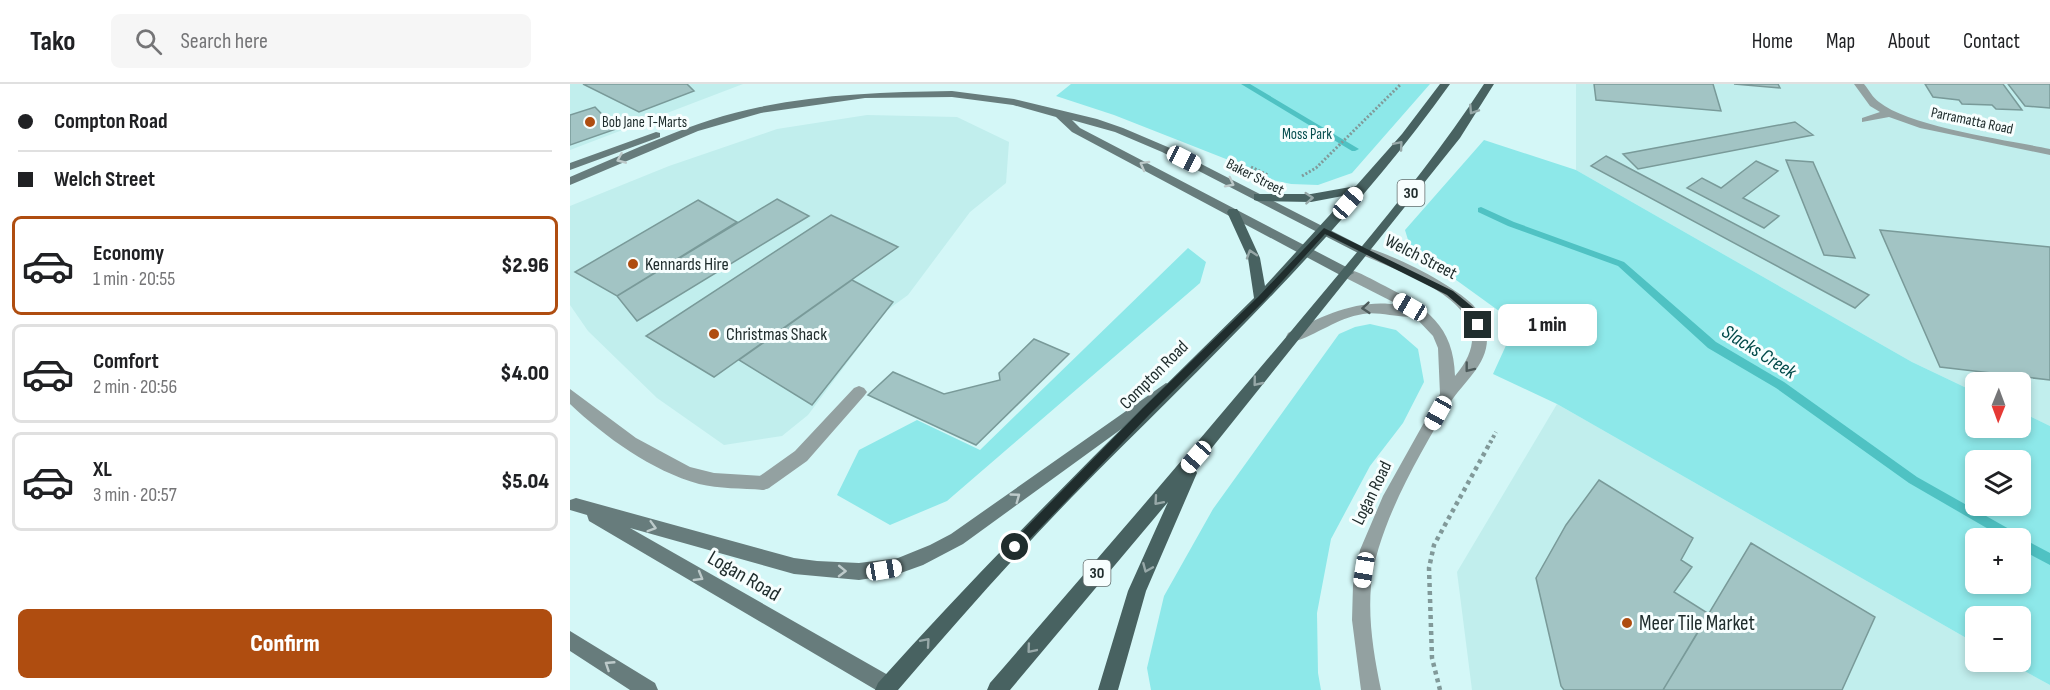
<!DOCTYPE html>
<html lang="en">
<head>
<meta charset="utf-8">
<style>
	:root { --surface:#fff; --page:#f6f6f6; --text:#202124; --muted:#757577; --line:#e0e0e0; --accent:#af4d10 }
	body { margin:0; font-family:"Sofia Sans Condensed",sans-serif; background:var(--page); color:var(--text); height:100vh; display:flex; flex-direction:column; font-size:22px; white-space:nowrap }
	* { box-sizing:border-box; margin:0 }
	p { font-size:20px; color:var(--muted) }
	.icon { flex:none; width:33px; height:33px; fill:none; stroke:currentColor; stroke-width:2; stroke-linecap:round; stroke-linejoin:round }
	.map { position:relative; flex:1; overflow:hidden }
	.panel { display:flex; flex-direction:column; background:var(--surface); width:570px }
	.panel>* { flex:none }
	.guide { display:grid; align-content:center; height:132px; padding:0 18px; background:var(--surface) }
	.needle { width:39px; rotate:181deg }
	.tools { position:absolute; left:1395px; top:288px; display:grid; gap:12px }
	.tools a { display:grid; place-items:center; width:66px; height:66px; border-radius:9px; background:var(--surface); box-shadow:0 3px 9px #0003; font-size:30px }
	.end { position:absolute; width:27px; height:27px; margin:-14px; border:8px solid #202d2d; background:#fff; box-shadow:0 0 0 3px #fff }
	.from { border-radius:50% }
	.bubble { position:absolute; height:42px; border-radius:9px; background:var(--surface); box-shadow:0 3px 9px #0003; font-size:20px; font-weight:800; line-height:42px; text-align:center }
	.car { position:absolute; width:18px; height:36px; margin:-18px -9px; border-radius:8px; box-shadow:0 0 4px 2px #0007; background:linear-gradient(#fff 24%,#345 0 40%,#fff 0 76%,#345 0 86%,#fff 0) }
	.guide b { display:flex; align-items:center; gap:21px; height:57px; font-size:22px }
	.guide b+b { border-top:2px solid var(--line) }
	.guide i { width:15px; height:15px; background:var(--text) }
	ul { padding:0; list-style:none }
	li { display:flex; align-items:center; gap:18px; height:99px; margin:0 12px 9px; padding:0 6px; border:3px solid var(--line); border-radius:9px }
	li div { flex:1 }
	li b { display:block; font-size:22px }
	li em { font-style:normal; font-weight:800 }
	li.selected { border-color:var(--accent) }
	li>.icon { width:54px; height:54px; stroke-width:1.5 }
	.cta { display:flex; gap:12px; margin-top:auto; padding:12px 18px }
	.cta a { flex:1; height:69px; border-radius:9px; background:var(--accent); color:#fff; font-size:24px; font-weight:800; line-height:69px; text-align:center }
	header { display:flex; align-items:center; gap:36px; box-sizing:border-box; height:84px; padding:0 30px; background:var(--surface); border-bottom:2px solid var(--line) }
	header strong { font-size:28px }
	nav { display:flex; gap:33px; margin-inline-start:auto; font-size:21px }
	.search { width:420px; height:54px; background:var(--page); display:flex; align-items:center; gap:15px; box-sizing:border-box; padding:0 21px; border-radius:9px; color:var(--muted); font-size:22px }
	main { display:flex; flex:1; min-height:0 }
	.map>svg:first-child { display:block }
	.built { fill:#c1eeed }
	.green { fill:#8de8e9; fill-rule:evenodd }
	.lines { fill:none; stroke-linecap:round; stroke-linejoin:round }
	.stream { fill:#4fc2c3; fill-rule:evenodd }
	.building { fill:#a2c4c4; stroke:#799a99; stroke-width:1.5 }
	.path-far2 { stroke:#819999; stroke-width:3; stroke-dasharray:2 2; stroke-linecap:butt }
	.path-far1 { stroke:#819999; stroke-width:4; stroke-dasharray:3 3; stroke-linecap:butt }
	.path { stroke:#819999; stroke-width:4.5; stroke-dasharray:4 4; stroke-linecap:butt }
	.lane { fill:#93a1a1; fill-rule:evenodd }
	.street { fill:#93a1a1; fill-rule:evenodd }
	.secondary { fill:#677c7c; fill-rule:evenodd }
	.primary { fill:#486261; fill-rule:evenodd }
	.oneway { stroke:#97a8a8 }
	.oneway2 { stroke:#bdcaca }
	.oneway3 { stroke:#4e5b5b }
	.route { fill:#202d2d }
	.poi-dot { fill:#af4d10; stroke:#f7fefe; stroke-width:2 }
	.labels { text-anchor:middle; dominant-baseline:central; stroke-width:6; stroke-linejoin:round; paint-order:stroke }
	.far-street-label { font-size:15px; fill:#202d2d; stroke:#f7fefe }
	.far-poi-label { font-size:15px; fill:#202d2d; stroke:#f7fefe; text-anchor:start }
	.far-park-label { font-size:15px; fill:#064e4f; stroke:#f7fefe }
	.shield { fill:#f7fefe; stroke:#606c6c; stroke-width:1.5 }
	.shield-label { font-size:16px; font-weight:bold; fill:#202d2d }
	.street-label { font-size:18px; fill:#202d2d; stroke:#f7fefe }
	.poi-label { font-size:18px; fill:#202d2d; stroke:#f7fefe; text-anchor:start }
	.water-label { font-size:20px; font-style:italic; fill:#004949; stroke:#f7fefe }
	.near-street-label { font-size:21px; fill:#202d2d; stroke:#f7fefe }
	.near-poi-label { font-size:21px; fill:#202d2d; stroke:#f7fefe; text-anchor:start }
</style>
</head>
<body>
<header>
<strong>Tako</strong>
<div class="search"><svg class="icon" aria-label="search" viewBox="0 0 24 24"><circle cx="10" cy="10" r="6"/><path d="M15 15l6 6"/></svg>Search here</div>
<nav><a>Home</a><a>Map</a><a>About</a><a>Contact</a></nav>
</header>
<main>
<section class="panel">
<div class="guide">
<b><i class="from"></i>Compton Road</b>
<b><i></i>Welch Street</b>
</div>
<ul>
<li class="selected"><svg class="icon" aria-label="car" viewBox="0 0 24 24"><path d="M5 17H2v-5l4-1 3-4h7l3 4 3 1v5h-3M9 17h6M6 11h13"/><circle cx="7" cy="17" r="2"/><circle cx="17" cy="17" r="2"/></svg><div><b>Economy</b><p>1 min · 20:55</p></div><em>$2.96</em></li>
<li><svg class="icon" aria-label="car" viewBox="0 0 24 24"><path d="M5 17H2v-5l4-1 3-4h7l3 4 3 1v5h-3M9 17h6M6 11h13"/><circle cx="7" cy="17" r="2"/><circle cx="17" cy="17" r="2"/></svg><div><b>Comfort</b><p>2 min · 20:56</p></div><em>$4.00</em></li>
<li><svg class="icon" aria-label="car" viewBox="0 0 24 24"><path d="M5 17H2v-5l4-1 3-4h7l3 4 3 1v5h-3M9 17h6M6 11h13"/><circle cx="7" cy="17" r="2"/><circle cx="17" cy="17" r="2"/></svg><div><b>XL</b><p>3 min · 20:57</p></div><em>$5.04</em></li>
</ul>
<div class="cta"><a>Confirm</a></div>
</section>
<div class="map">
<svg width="1480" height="606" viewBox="0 0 1480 606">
	<rect width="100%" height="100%" fill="#d4f7f7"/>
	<path class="built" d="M0,0H173L0,66Z
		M1006,0H1480V342L1451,328L1450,298H1406L1405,308L1342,278L1006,86Z
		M297,31L387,33L439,58L436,99L400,128L338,211L316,227L238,331L212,352L154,361L87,314L18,247L0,221V122L99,82L207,45Z
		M987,320L1405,559L1406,578H1438L1480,601V606H902L887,488Z"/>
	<path class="green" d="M501,0H860L782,89L748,101L721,100L698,95L656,75L544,31L486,12Z
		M914,56L1006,86L1342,278L1405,308L1406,344H1450L1451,328L1480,342V601L1438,578H1450V532H1406L1405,559L987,320L923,290L938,257L929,227L882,193L842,169L835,146ZM1450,376V422H1406V376ZM1406,454H1450V500H1406Z
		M618,164L636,178L630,199L377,417L320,441L267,411L289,366L347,336L410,366Z
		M800,240L826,246L848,265L854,298L833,339L800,382L761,455L747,529L748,589L751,606H581L577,584L594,512L643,425L769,250L785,243Z"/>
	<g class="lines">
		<path class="stream" d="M671,0H680L789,65L785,67H782Z
			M911,123L944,138L1054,178L1146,258L1214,298L1347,393L1448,450L1450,453L1480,469V481L1450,465V454H1434L1339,399L1206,304L1138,264L1048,182L938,142L908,128V124Z"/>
	</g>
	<path class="building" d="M13,0H117L124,7L69,28Z
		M1024,0H1143L1151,27L1026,16Z
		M1164,0H1208L1210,4Z
		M1355,0H1433L1452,26L1426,25L1422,21L1392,20L1389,16L1363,13Z
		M1438,0H1480V24L1455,22Z
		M25,23L46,45L0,61V31Z
		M1225,38L1243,51L1068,85L1053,70Z
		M1036,72L1299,211L1285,224L1021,82Z
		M1216,76L1243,78L1285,174L1254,171Z
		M1186,77L1208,87L1173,114L1209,132L1194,144L1117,104L1132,94L1151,104Z
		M207,115L239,132L67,237L47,212Z
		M128,116L167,138L47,212L5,188Z
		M261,131L328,163L144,293L76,252Z
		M1310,146L1480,163V296L1370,283Z
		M282,196L323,218L242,321L169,276Z
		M464,255L499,270L406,361L298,311L323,288L374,310L430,296L429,289Z
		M1029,396L1123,454L1111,476L1122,483L1104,508L1139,530L1093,606H994L991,602L966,494L996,441Z
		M1181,459L1305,533L1272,606H1093Z"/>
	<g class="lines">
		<path class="path-far2" d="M681,83L698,91
			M732,92L746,84L831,0"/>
		<path class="path-far1" d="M920,359L926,348"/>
		<path class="path" d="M870,606L862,574L859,484L864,461L921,357"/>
		<path class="lane" d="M289,302L294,304L297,308L294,312L237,377L199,404L193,406L187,404L185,399L187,394L225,367L284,304Z"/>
		<path class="street" d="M1284,0H1294C1299,6 1303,14 1309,18C1340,43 1438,56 1480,65V71L1350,44L1319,33L1292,38V34L1310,28L1300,22Z
			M795,163C824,171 882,200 903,221C911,230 917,241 917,253C918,281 893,298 880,319C850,369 806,444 801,502C798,537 804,572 811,606H791L782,536L783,501L790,466L813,412L870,310L868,264L863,252L844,232C831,235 809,227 793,230C767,234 747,251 723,258L716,253L718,249C753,232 788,214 829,221L772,192L770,189L772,186L777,185C790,188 803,196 815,202C856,223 884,242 885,292C943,224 839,192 790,170L789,167L790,164Z
			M0,305L66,354L120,383L144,389L193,392L199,394L201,399L199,404L193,406C172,404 149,405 129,400C82,387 35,353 0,320Z"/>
		<path class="secondary" d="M382,7L444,15L527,35L553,44L600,64L801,167L800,170H790L592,68L545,48L502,36L510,44L782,186L784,189L777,193L772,192L502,48L486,33L443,21L382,13L295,14L191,29L128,47L0,101V93C62,67 124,36 190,23C253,10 317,8 382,7Z
			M86,48L90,49V53L0,86V79Z
			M596,299L601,301L604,305L601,309L393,460L353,481L328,490L289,496L224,490L60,444L325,595L328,602L326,606H306L19,437L17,431L0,426V416L6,414L224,474L247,477L289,479L328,474L360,461L381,450Z
			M0,547L85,599L88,606H60L0,567Z"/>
		<path class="primary" d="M870,0H880C771,153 632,281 501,414C441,476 384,541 328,606H305L308,599C428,465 556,340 684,214L678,174L657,128L659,125H667L669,128L690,174L695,202L778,111L741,118L688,117L684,116V110H741L786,102L832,50Z
			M914,0H924L890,54L625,385L627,389L576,507L548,606H528L558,507L598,418L440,606H417L420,599C523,480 626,361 727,240C792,162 859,85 914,0Z"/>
	</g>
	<defs><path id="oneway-chevron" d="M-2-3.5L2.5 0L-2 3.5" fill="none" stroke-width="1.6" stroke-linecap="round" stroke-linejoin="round" transform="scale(1.5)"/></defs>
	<g class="oneway">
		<use href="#oneway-chevron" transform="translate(903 26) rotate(123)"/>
		<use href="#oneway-chevron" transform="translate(829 61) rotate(-50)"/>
		<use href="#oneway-chevron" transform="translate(739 114) rotate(-4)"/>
		<use href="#oneway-chevron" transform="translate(681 170) rotate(-108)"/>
		<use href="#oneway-chevron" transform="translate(687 298) rotate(129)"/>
		<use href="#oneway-chevron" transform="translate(588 417) rotate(131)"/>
		<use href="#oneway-chevron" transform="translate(577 484) rotate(113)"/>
		<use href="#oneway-chevron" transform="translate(356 558) rotate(-49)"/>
		<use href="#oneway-chevron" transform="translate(461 565) rotate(130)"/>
	</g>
	<g class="oneway2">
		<use href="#oneway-chevron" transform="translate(51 75) rotate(157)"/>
		<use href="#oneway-chevron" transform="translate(574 81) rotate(-151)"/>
		<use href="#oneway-chevron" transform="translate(660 99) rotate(27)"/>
		<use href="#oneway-chevron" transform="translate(446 413) rotate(-36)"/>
		<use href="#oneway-chevron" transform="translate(82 443) rotate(16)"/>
		<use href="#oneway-chevron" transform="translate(272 487) rotate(1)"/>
		<use href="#oneway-chevron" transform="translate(129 493) rotate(30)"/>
		<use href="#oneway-chevron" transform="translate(39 581) rotate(-147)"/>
	</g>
	<g class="oneway3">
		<use href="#oneway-chevron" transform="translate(796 224) rotate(175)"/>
		<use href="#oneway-chevron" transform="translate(899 284) rotate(128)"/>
	</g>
	<path class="route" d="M754,144L883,207L905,225L913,241L911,243H905L898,229L877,211L755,150L694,217L580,330L449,466H441V459L573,324L688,213Z"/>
	<g class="poi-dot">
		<circle cx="20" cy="38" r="6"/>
		<circle cx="63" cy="180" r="6"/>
		<circle cx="144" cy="250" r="6"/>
		<circle cx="1057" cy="539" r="6"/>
	</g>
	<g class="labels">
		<g class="far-street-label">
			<text transform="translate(1402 37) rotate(12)">Parramatta Road</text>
			<text transform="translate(685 93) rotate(27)">Baker Street</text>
		</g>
		<g class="far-poi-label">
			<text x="32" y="38">Bob Jane T-Marts</text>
		</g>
		<g class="far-park-label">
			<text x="737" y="50">Moss Park</text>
		</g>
		<g class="shield">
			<rect x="827.5" y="96" width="27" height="26" rx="4.5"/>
			<rect x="513.5" y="476" width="27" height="26" rx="4.5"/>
		</g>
		<g class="shield-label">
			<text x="841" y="109">30</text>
			<text x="527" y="489">30</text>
		</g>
		<g class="street-label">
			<text transform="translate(851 173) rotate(27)">Welch Street</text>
			<text transform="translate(584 291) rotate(-45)">Compton Road</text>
			<text transform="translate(802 409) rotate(-64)">Logan Road</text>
		</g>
		<g class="poi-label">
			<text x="75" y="180">Kennards Hire</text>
			<text x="156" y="250">Christmas Shack</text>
		</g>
		<g class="water-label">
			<text transform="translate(1189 268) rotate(32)">Slacks Creek</text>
		</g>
		<g class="near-street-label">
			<text transform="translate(174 492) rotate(30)">Logan Road</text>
		</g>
		<g class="near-poi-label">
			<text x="1069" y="539">Meer Tile Market</text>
		</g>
	</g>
</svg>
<div class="tools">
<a><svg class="needle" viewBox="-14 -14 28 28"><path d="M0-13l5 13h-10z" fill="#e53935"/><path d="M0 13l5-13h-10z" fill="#757577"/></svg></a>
<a><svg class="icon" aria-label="layers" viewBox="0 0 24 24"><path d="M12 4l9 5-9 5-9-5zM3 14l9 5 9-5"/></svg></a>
<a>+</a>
<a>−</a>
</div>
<i class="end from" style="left:445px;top:463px"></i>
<i class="end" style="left:908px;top:241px"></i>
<div class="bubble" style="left:928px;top:220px;width:99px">1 min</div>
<i class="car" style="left:614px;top:75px;rotate:117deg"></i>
<i class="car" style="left:778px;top:119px;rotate:41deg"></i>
<i class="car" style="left:840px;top:223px;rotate:300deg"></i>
<i class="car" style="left:868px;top:329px;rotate:209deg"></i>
<i class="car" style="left:626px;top:373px;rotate:221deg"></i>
<i class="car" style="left:314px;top:486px;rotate:80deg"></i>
<i class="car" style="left:794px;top:486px;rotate:189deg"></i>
</div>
</main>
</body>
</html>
